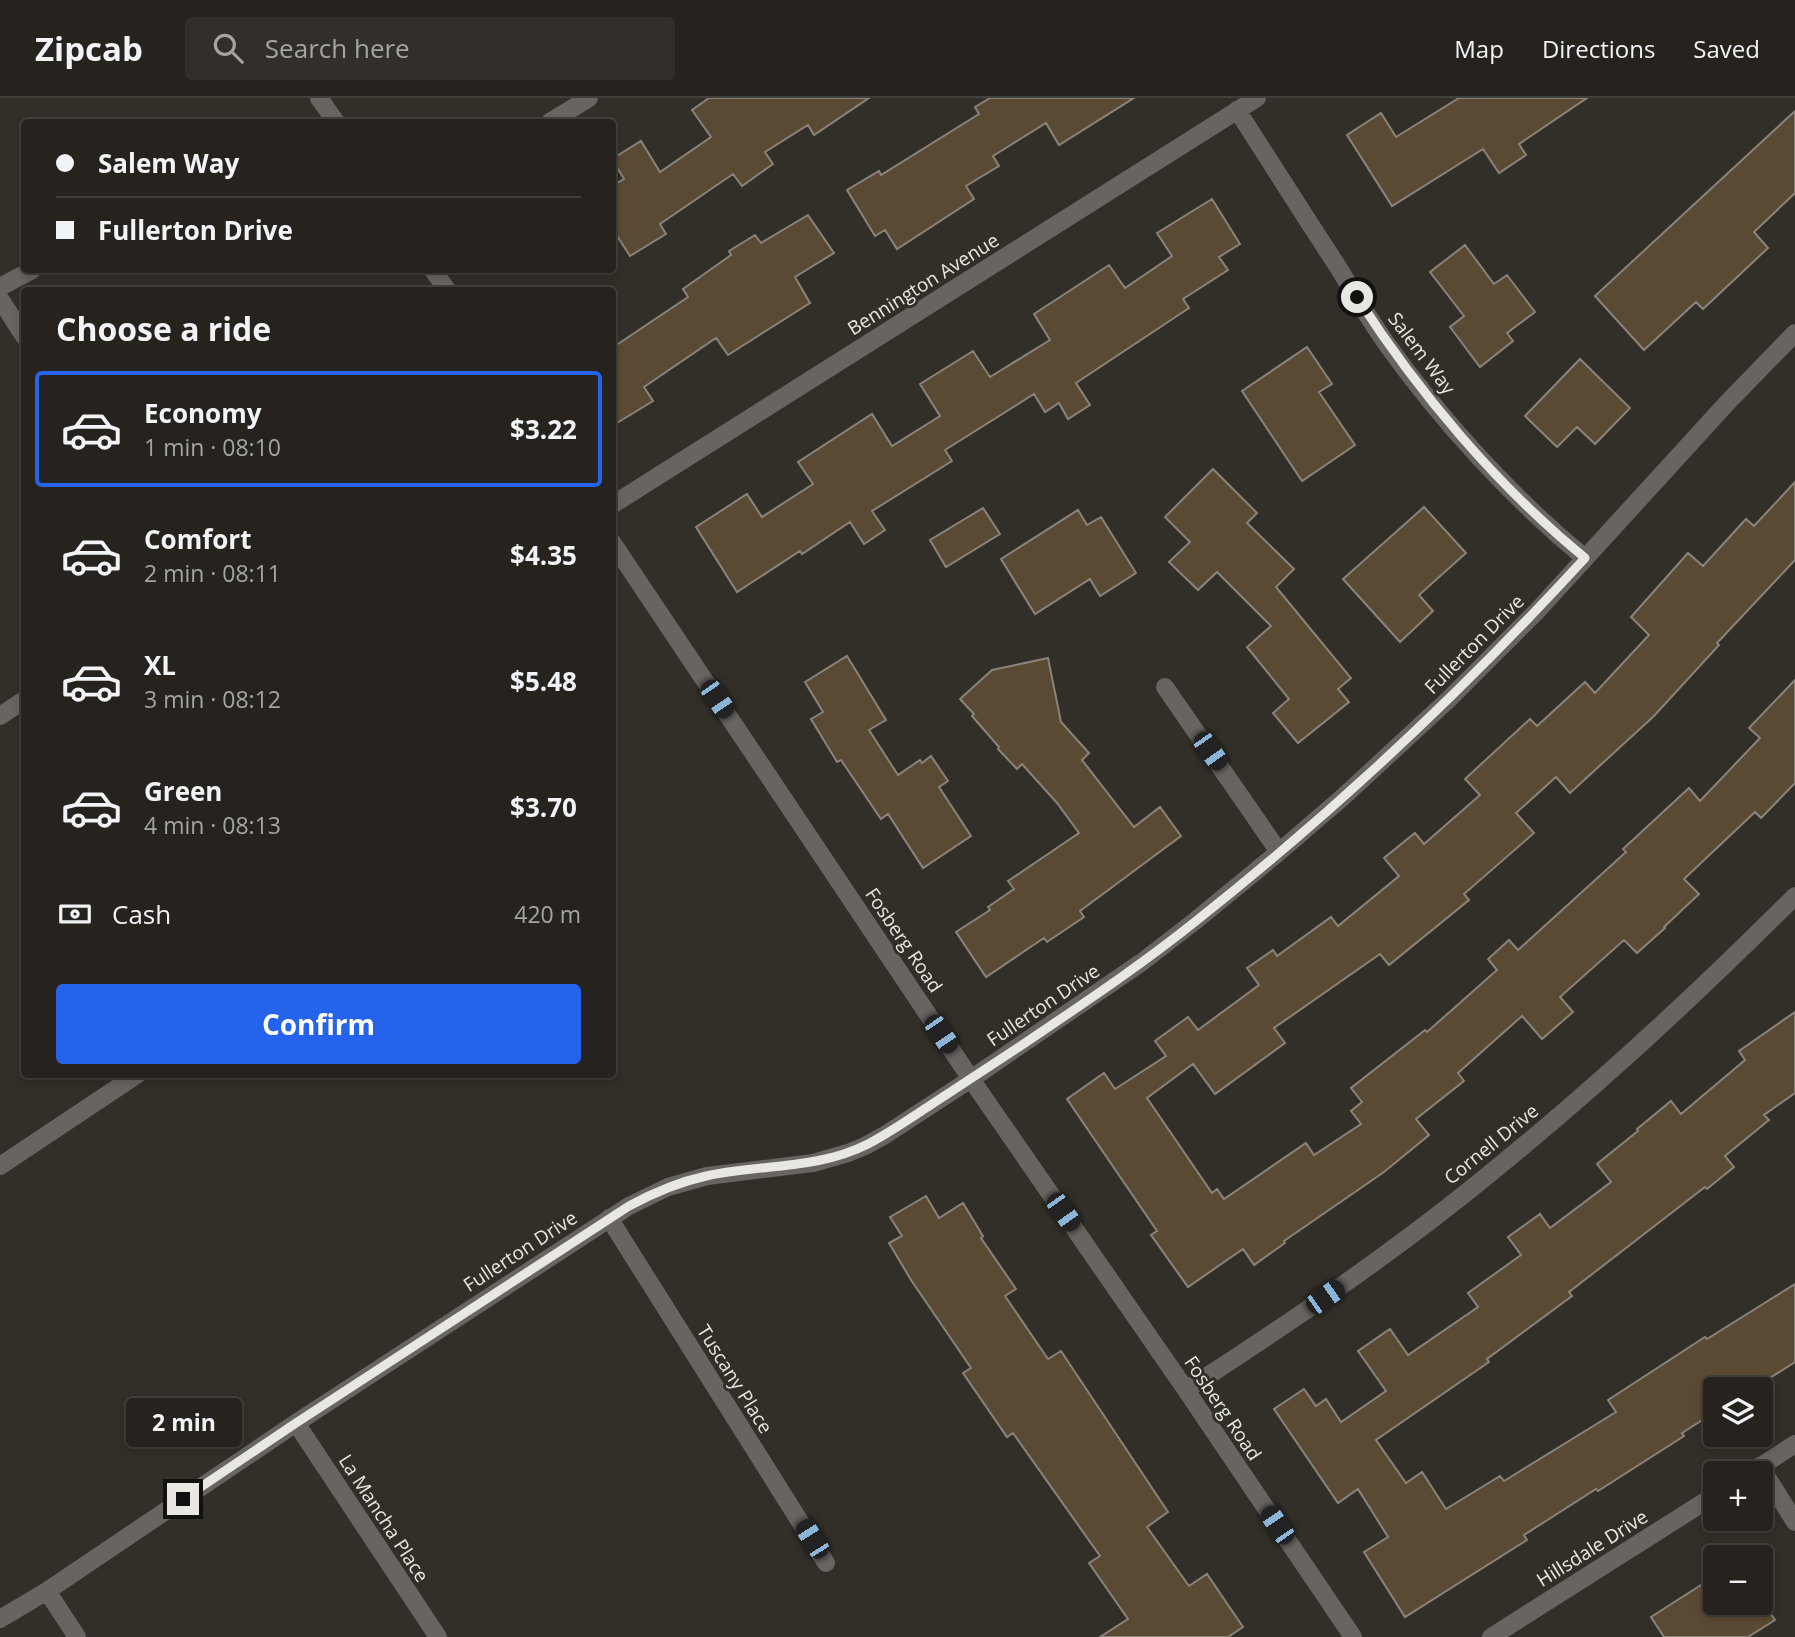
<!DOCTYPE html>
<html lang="en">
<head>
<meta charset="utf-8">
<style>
	:root { --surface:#26231e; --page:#322f2b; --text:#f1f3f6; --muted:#a4a4a4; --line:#42403c; --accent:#2563eb }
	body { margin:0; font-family:"Open Sans",sans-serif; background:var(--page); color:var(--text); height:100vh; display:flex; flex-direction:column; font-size:26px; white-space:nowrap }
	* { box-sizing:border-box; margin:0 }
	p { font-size:23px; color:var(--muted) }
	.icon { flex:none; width:38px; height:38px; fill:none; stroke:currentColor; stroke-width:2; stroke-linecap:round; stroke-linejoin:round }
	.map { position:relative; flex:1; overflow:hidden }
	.details { position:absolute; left:21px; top:189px; width:595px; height:791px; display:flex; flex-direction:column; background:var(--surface); border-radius:7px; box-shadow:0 4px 10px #0003,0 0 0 2px var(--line) }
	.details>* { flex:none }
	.banner { position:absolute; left:21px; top:21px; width:595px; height:154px; border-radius:7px; box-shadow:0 4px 10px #0003,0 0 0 2px var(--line); display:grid; align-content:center; height:154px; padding:0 35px; background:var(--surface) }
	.fabs { position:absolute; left:1703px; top:1279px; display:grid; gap:14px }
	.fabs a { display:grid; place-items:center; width:70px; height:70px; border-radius:7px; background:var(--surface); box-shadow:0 4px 10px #0003,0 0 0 2px var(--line); font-size:35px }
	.end { position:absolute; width:32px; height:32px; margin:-16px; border:9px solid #e8e7e2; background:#111; box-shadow:0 0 0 4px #111 }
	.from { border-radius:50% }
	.bubble { position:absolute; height:49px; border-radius:7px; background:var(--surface); box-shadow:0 4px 10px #0003,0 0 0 2px var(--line); font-size:23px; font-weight:700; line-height:49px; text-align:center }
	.car { position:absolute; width:21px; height:42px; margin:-21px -10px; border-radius:9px; box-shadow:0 0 5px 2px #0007; background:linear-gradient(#222 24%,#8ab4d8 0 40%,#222 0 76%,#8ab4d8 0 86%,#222 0) }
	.banner b { display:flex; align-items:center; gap:24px; height:66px; font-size:26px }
	.banner b+b { border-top:2px solid var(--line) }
	.banner i { width:18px; height:18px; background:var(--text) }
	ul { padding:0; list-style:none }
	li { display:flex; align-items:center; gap:21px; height:116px; margin:0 14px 10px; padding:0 21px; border:4px solid transparent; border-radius:7px }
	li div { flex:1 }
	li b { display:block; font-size:26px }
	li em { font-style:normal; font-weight:700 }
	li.selected { border-color:var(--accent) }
	li>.icon { width:63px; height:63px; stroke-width:1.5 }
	h2 { padding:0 35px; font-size:32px; line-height:84px }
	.pay { display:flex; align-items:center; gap:18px; height:77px; padding:0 35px; font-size:26px }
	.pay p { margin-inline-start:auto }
	.cta { display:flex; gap:14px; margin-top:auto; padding:14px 35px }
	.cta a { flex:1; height:80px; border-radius:7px; background:var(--accent); color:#fff; font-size:28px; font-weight:700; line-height:80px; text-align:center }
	header { display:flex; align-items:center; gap:42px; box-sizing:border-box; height:98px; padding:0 35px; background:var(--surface); border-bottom:2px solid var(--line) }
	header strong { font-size:33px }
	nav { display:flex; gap:38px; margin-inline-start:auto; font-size:24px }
	.search { width:490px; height:63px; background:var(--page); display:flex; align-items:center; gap:18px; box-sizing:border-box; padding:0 24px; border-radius:7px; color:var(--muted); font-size:26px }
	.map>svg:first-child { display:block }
	.building { fill:#5b4a33; stroke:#89837c; stroke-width:2 }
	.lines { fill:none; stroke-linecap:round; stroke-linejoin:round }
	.street { stroke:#686462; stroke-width:18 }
	.route { stroke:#e8e7e2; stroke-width:9 }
	.labels { text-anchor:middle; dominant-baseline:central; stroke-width:6; stroke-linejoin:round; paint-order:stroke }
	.street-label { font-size:19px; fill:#e8e7e2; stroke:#322f28 }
</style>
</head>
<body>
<header>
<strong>Zipcab</strong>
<div class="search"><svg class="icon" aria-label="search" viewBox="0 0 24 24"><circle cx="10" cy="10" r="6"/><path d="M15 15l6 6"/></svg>Search here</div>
<nav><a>Map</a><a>Directions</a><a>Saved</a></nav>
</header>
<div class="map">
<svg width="1795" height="1539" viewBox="0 0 1795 1539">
	<rect width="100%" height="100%" fill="#322f28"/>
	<path class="building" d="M709,0H869L814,37L808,27L765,54L773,66L742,88L733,76L660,126L666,136L630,158L612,130V88L624,81L612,61L641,43L660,74L711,39L692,12Z
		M990,0H1134L1059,47L1046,25L993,58L999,68L966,88L974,101L897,151L885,132L875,138L847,92L879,73L881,77L979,16L975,9Z
		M1459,0H1587L1519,46L1526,57L1499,75L1483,51L1392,108L1347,37L1381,15L1396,39Z
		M1795,13V95L1754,134L1768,150L1703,211L1696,204L1644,252L1595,198Z
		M1212,101L1240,146L1219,159L1228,172L1183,201L1189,210L1076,285L1090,307L1068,321L1059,305L1045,314L1034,296L945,352L952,363L872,413L885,432L864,446L850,424L802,456L800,453L737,494L696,429L747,396L762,419L813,386L798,364L872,316L892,348L940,318L920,286L973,253L990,279L1050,242L1034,216L1109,167L1125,190L1172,158L1157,135Z
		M808,117L834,155L795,179L810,205L728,257L716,240L644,289L653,303L612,328V250L688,199L683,191L731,157L729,153L755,137L761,145Z
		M1465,147L1494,186L1507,177L1535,214L1507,235L1513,243L1480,269L1450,229L1464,218L1430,174Z
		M1307,249L1332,286L1319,294L1355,347L1302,383L1242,293Z
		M1580,261L1630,310L1595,346L1577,329L1557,349L1525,318Z
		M1213,371L1257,415L1247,425L1294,471L1276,489L1351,580L1338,591L1349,604L1298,645L1273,615L1289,601L1247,549L1271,528L1217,474L1198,492L1169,464L1190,444L1165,419Z
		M1795,384V462L1717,545L1719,547L1654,618L1570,695L1556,679L1516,715L1534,735L1464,796L1469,802L1389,867L1380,856L1274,930L1285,945L1215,996L1193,966L1147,1000L1212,1095L1217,1091L1224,1101L1306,1045L1314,1057L1361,1026L1351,1013L1362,1004L1351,990L1425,932L1427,934L1497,872L1488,861L1509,842L1518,852L1626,754L1623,751L1689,690L1700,703L1760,640L1749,630L1795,582V685L1761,720L1755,714L1684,781L1699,796L1664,829L1665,830L1637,855L1624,842L1560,899L1573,914L1542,941L1522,918L1458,975L1464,983L1416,1021L1429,1037L1384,1074L1284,1143L1285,1145L1254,1167L1243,1151L1188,1189L1151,1137L1157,1133L1067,1001L1104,975L1115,991L1166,958L1155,943L1188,919L1198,932L1259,887L1247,870L1273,852L1277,858L1331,819L1338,828L1399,778L1384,760L1415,735L1424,746L1480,697L1465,681L1530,621L1537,628L1585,584L1595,595L1649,537L1631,519L1688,455L1703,468L1746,421L1754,428Z
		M1424,409L1466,455L1419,497L1433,513L1400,544L1343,481Z
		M983,410L1000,436L946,469L930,442Z
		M1078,412L1087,427L1101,419L1136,475L1100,498L1090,481L1035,516L1001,461Z
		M847,558L886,622L869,632L898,677L920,662L922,665L931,658L948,683L939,689L971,738L923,770L888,716L881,721L841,662L837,664L811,621L823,614L805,584Z
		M1048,560L1061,624L1089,655L1082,662L1134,729L1160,709L1181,738L1080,813L1084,819L1047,844L1044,840L986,879L956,834L990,812L988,809L1014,791L1008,783L1079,735L1057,705L1022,666L1017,671L998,651L999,649L972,618L974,616L960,601L992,572Z
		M1795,914V995L1764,1017L1769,1022L1725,1058L1734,1069L1707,1091L1705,1089L1569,1194L1572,1198L1487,1261L1489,1264L1376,1342L1406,1385L1422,1374L1446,1411L1500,1378L1504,1383L1616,1314L1608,1302L1705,1239L1707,1241L1795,1186V1264L1751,1292H1715V1314L1682,1335L1684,1338L1598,1393L1596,1391L1524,1437L1527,1442L1405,1519L1364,1454L1388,1439L1358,1391L1338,1405L1274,1311L1304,1291L1316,1308L1326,1301L1341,1324L1386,1293L1358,1253L1390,1231L1408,1257L1478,1209L1468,1195L1521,1157L1508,1139L1540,1116L1550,1130L1611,1084L1597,1066L1638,1033L1637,1031L1671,1003L1681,1016L1745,962L1739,953Z
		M926,1098L939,1120L963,1105L983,1138L981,1140L1016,1191L1005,1198L1048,1261L1061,1253L1168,1414L1147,1429L1189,1488L1207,1476L1243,1529L1228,1539H1100L1128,1521L1089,1465L1100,1458L1013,1335L1007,1339L963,1275L971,1270L911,1182L889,1145L902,1138L890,1119Z
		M1715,1478V1505H1760V1500L1775,1522L1748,1539H1664L1651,1519Z"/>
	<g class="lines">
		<path class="street" d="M319,0L336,24
			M1237,12C1271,65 1304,117 1338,169C1354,195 1369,221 1386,245C1440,321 1513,401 1585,460
			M550,24L589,0
			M433,172L447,192
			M0,189L32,172
			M0,201L24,238
			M612,407L1257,0
			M612,444L971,981L1186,1292L1353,1539
			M1165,589L1279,754
			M0,618L24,602
			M0,1068L138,976
			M609,1120L826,1465
			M1186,1292C1291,1224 1396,1153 1493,1073C1599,987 1699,894 1795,798
			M296,1325L438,1539
			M1760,1368L1795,1424
			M1749,1376L1795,1346
			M47,1493L77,1539
			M0,1521L47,1493L296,1325L629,1108L668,1089L707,1078L813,1065L848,1055L865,1048L885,1037L971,981L1142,864L1195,823L1279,754L1343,699L1449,601L1537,513L1727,305L1795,235
			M1491,1539L1715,1397"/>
	</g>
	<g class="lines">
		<path class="route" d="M183,1401L296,1325L629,1108C653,1095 679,1084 706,1078C760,1066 817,1072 868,1046C887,1036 905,1024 923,1012C956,990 989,969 1022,947C1081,907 1140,868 1196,823C1335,713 1465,591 1585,460C1497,388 1418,294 1357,199"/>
	</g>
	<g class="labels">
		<g class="street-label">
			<text transform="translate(923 186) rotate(-32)">Bennington Avenue</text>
			<text transform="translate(1422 255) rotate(53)">Salem Way</text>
			<text transform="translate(1474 546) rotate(-45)">Fullerton Drive</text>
			<text transform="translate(904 842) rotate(56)">Fosberg Road</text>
			<text transform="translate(1043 907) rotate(-34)">Fullerton Drive</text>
			<text transform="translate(1491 1046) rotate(-39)">Cornell Drive</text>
			<text transform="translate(520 1153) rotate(-33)">Fullerton Drive</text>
			<text transform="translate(735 1281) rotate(58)">Tuscany Place</text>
			<text transform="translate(1223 1310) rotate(56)">Fosberg Road</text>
			<text transform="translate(384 1420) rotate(57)">La Mancha Place</text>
			<text transform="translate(1592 1450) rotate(-32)">Hillsdale Drive</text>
		</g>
	</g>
</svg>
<div class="fabs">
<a><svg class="icon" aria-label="layers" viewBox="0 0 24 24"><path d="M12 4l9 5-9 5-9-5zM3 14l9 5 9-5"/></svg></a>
<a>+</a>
<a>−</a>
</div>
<i class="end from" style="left:1357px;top:199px"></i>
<i class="end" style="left:183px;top:1401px"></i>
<div class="bubble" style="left:126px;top:1300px;width:116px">2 min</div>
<i class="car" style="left:717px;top:601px;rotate:146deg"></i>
<i class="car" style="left:1210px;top:653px;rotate:145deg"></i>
<i class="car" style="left:941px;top:936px;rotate:146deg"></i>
<i class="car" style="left:1063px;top:1114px;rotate:145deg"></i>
<i class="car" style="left:1325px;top:1199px;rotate:55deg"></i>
<i class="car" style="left:1277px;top:1427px;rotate:326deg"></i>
<i class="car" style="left:812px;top:1441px;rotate:328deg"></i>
<div class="banner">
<b><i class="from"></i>Salem Way</b>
<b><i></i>Fullerton Drive</b>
</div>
<section class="details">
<h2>Choose a ride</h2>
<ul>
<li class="selected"><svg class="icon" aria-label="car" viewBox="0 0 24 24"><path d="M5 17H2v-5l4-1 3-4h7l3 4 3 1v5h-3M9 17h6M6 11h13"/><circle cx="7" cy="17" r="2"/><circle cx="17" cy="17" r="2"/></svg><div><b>Economy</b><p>1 min · 08:10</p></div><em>$3.22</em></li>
<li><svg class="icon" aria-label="car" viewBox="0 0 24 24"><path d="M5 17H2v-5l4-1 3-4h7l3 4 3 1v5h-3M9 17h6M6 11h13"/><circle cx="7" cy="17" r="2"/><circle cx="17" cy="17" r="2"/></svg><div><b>Comfort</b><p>2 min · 08:11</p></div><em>$4.35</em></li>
<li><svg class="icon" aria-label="car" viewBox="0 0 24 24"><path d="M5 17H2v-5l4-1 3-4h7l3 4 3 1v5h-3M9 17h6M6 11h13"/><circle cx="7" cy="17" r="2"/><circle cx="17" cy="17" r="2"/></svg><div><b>XL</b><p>3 min · 08:12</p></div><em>$5.48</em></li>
<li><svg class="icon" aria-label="car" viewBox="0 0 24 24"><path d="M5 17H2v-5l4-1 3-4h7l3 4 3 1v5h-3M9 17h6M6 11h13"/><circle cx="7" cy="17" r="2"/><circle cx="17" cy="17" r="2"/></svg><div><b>Green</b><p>4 min · 08:13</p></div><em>$3.70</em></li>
</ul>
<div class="pay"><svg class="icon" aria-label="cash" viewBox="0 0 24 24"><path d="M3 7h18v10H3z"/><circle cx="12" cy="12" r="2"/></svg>Cash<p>420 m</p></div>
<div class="cta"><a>Confirm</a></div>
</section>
</div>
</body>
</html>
